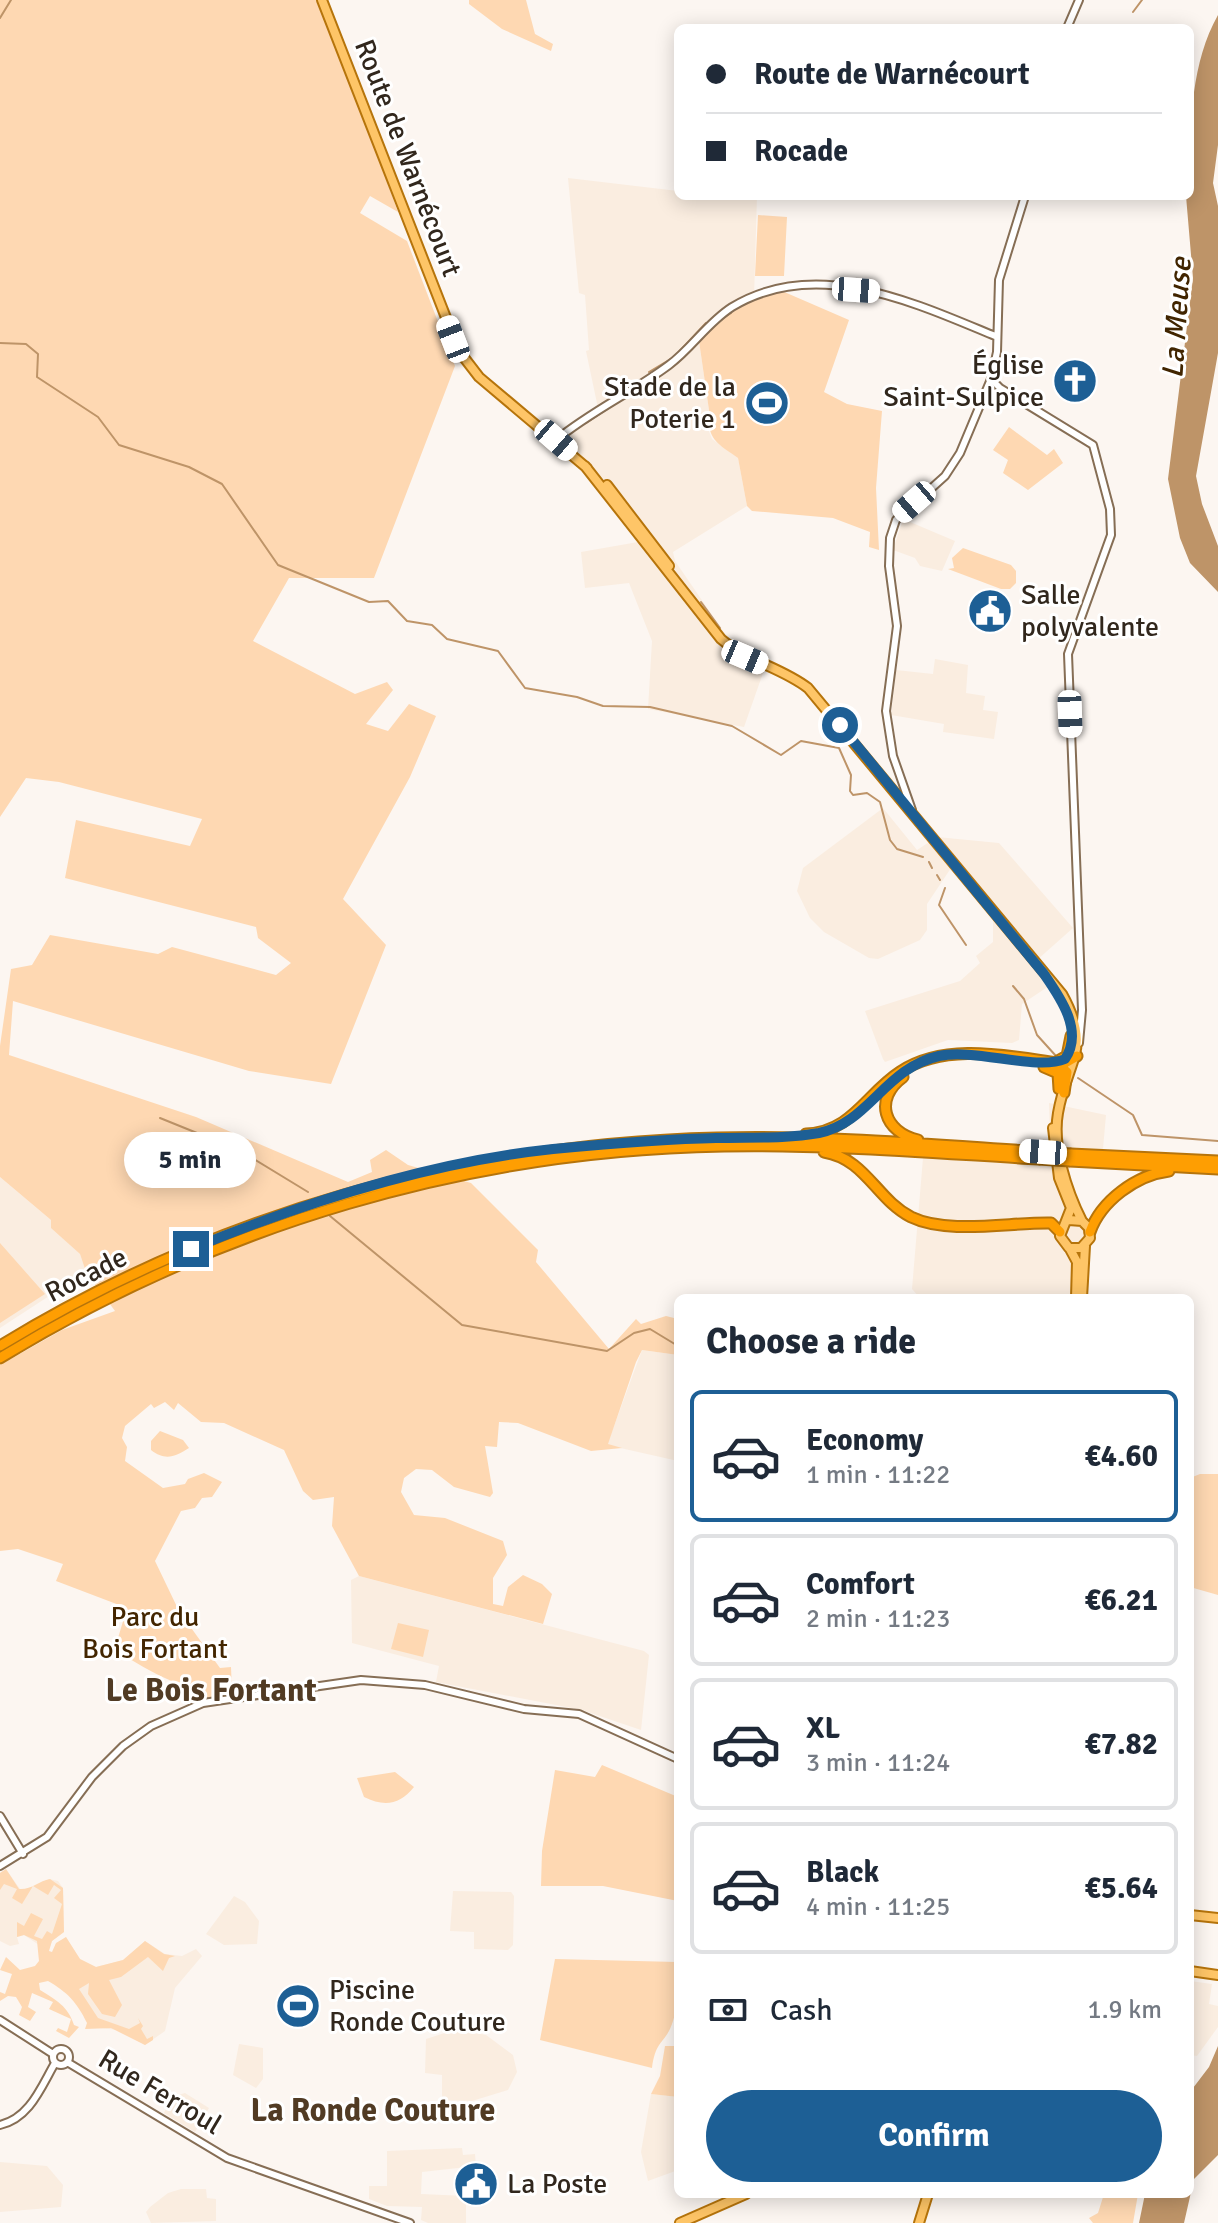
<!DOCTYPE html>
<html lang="en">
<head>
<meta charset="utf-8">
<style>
	:root { --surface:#fff; --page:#f6f6f7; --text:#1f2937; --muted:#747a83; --line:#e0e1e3; --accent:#1d5f95 }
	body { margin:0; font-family:Signika,sans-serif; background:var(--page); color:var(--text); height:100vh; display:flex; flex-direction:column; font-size:30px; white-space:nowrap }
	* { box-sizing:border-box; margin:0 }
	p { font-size:26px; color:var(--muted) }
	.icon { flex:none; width:44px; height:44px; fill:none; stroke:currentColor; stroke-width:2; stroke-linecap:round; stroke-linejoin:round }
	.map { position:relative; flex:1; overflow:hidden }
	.details { position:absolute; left:674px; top:1294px; width:520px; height:904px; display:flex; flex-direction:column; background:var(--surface); border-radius:12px; box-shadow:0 4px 20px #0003 }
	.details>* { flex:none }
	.guide { position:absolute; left:674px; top:24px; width:520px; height:176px; border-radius:12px; box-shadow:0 4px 20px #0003; display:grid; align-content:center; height:176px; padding:0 32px; background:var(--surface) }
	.end { position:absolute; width:36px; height:36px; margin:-18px; border:10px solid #1d5f95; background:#fff; box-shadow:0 0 0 4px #fff }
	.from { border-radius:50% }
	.bubble { position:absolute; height:56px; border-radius:28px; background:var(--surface); box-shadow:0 4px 20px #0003; font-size:26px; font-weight:700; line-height:56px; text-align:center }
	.car { position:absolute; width:24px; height:48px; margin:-24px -12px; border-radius:10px; box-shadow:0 0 6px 2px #0007; background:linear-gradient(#fff 24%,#345 0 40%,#fff 0 76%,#345 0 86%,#fff 0) }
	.guide b { display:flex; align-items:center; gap:28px; height:76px; font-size:30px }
	.guide b+b { border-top:2px solid var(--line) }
	.guide i { width:20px; height:20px; background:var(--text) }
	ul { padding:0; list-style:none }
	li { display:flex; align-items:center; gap:24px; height:132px; margin:0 16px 12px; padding:0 16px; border:4px solid var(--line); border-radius:12px }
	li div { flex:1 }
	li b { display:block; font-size:30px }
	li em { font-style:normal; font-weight:700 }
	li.current { border-color:var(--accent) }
	li>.icon { width:72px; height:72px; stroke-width:1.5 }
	h2 { padding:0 32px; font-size:36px; line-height:96px }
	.pay { display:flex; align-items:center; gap:20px; height:88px; padding:0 32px; font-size:30px }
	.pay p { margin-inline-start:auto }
	.action { display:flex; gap:16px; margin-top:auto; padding:16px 32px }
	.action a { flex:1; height:92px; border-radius:48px; background:var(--accent); color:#fff; font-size:32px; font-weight:700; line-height:92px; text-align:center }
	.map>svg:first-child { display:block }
	.built { fill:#faede0 }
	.green { fill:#fed8b2 }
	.water { fill:#be9468 }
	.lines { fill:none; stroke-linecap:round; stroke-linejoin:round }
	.stream { stroke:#be9468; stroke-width:2 }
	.minor-casing { stroke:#866e55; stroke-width:10 }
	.major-casing { stroke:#b6740b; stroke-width:12 }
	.highway-casing { stroke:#b6740b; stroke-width:13 }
	.minor { stroke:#fff; stroke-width:6 }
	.major { stroke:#fec567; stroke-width:8 }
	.highway { stroke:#fe9e02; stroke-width:9 }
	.highway-bridge-casing { stroke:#b6740b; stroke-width:13; stroke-linecap:butt }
	.highway-bridge { stroke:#fe9e02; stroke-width:9 }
	.route { stroke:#1d5f95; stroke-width:10 }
	.labels { text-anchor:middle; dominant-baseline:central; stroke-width:6; stroke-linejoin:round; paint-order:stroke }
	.street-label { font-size:28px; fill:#31271d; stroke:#fff }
	.poi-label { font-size:28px; fill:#31271d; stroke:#fff; text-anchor:start }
	.park-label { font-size:28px; fill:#432601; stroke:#fff }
	.water-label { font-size:30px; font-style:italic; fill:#412500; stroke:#fff }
	.quarter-label { font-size:32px; font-weight:bold; fill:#513b24; stroke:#fff }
</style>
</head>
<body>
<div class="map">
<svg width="1218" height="2223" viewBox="0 0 1218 2223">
	<rect width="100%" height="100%" fill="#fcf6f1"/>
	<path class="built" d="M568,178L678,191V196H757L754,298L699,341L710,417L708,429L712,439L738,458L747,506L673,552L675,561L730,641L740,649L768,659L744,727L648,709L652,641L629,583L585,588L581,552L638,542L642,526L614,489L569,445L571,432L599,413L586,351L589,350L585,295L579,293Z
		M903,519L955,541L942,571L920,566L915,558L893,550Z
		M935,659L968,665L966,693L985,696L983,710L998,712L994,739L943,732L944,724L891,715L896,670L933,674Z
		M883,808L917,850L937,837L999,843L1073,928L1037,960L1055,982L1022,1004L1019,1040L1012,1043L948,1040L885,1062L883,1059L865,1011L960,981L980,963L976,956L993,942V917L951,868L927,904V930L920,940L878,959L869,958L824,932L810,918L797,891L803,868Z
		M1049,1103L1106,1115L1102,1160L1066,1170L1080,1215L1092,1232L1085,1263L1086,1298H920L912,1289L923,1158L1051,1166Z
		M0,1177L51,1220L52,1228L80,1254L86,1272L0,1328Z
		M642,1350L678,1355V1461L607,1445Z
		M359,1576L644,1651L649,1655L641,1730L582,1710L436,1682L439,1666L352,1643L351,1580Z
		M6,1869L20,1889L27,1890L49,1879L58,1881L63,1888L64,1932L52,1941L48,1951L24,1935L17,1937L19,1944L10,1946L0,1941V1873Z
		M453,1891L511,1892L514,1896L513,1945L508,1950L474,1949V1932L450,1931Z
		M234,1896L245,1902L259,1921L257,1944L224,1945L206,1934Z
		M66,1937L80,1959L96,1967L123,1960L145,1941L165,1954L182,1956L196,1949L202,1956L175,1988L165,2031L145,2045L118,2030L91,2027L55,1945Z
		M1190,1981L1212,1984L1209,2004L1218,2006V2027L1197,2056L1190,2055Z
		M457,2029L486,2035L513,2055L517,2072L508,2090L472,2101L442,2100V2075L425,2073L426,2039Z
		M239,2044L263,2048V2079L256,2088L233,2075Z
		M185,2093L209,2108L195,2132L164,2113L171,2097Z
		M651,2094L678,2097V2170L648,2181L641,2152Z
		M462,2148L463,2155L475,2154L476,2166L422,2172L421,2194L466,2196V2223H428L421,2220L422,2207L387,2206L369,2199V2186H387V2151Z
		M0,2162L47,2166L63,2185L61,2207L0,2212Z
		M181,2189H206L207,2198L216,2199V2221L151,2223L146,2212L150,2207L168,2193Z"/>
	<path class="green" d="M0,0H316L349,77L398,212L370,196L360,213L407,241L455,366L374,578H289L253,641L355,694L387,682L393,690L366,724L388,731L409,704L436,716L410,777L343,899L386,945L331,1084L249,1071L13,1001L9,1055L196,1117L348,1182L372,1172L370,1160L386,1150L408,1165L471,1183L538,1250L536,1262L609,1349L636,1319L641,1324L666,1316L678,1319V1355L642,1350L636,1362L608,1444L622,1448L591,1451L518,1423L499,1422L497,1447L485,1446L493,1493L490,1497L454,1487L432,1470L416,1469L404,1478L401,1492L414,1515L445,1518L503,1541L507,1555L493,1578V1604L503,1606L508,1587L523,1575L542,1584L552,1594L543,1624L359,1576L332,1526L334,1497L313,1500L303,1491L284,1450L224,1423L201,1422L178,1403L174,1410L165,1402L154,1408L151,1404L125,1426L122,1438L127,1447L125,1461L163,1488L185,1484L188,1479L204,1473L222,1482L212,1497L202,1498L195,1508L181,1511L155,1561L179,1611L220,1668L231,1667L232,1692L210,1700C180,1683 144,1672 115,1648L127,1608L56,1581L63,1564L18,1549L0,1551V1365L62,1330L115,1311L86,1272L80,1254L51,1228V1220L0,1177V1046L11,969L32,965L50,935L158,954L172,947L276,975L291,963L258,938L256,927L65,878L76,820L190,846L202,819L59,782L26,778L0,817Z
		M469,0H526L535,34L553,44L551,51L502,29L469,4Z
		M758,215L787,217L784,276H755Z
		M782,291L849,320L824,392L847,404L882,411L876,488L879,550L869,547L870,532L833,518L752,511L747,506L738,458C721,446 706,439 710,417L699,341C717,312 751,299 782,291Z
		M1009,427L1047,455L1054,449L1063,463L1028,490L1003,473L1008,460L993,450Z
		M963,548L1011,565L1016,571V583L1010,589H1001L948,569L954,568L952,558Z
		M0,1243L45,1294L0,1323Z
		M160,1431L183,1440L189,1448C175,1457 165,1461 151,1450V1441Z
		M1200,1474H1218V1595L1190,1587V1478Z
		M398,1623L429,1630L423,1657L391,1649Z
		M602,1765L678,1797V1901L603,1886H541L542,1851L555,1770L595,1777Z
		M395,1772L414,1787C400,1805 384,1807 364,1797L357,1778Z
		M6,1869L19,1889C31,1890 39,1881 50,1879L63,1888L64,1932L52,1941L49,1951L52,1952L56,1943L66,1937L80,1959L96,1967L123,1960L145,1941L164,1954L175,1956L169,1958L163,1971L148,1957L121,1977L109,1980L122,2005L115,2017L102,2014L88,1994L89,1983L79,1989L98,2018L129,2029L140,2023L138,2018L143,2026L141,2029L147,2039L153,2036V2040L145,2045L111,2028L85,2029L87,2023C77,2002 67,1992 48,1981L39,1983L40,1990C56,2000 68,2006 74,2025L79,2027L69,2038L56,2031L58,2028L67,2032L71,2019L49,2009L53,2002L32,1993L28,2007L36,2012L30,2021L19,2015L22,2007L16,1997L8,1996L0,2001V1992L5,1994L12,1974L0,1970L6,1957L20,1970L35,1966L39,1961L37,1941L24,1935L17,1937V1922L24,1926L31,1913L43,1919L34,1936L42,1939L47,1931L52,1934L62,1904L54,1898L61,1890L54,1885L48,1895L33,1886L22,1904L12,1898L17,1889L4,1884L0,1890V1873Z
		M555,1959L677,1962C676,1981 679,2003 673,2021C666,2044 656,2038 652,2068L540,2040Z
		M665,2046H678V2097L651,2094L660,2076Z
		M1104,2194H1138L1133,2223H1093L1089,2218L1098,2213Z"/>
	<path class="water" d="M1218,15V145L1213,183L1218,206V353L1196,476L1202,504L1218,546V592L1190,563L1180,538L1168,479L1193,278L1186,196H1190C1190,137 1188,68 1218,15Z
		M1218,2046V2155L1194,2179L1184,2223H1139L1145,2194H1190V2092L1209,2067Z"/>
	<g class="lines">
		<path class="stream" d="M1133,12L1142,0
			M0,18L11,0
			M733,303L746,296
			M719,321L731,313
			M0,343L26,344L38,354L37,377L98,417L119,445L189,467L222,484L278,565L369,602L388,601L407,621L432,625L447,639L498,651L525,688L577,697L603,706L650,707L732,726L781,755L801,741L839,748L851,775L850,791L853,795L867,793L880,802L890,840L897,849L923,857
			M649,372L674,357L706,323
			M659,376L675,364
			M586,423L624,398
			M701,602L720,628
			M929,862L932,868
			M937,875L940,880
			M945,888L939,905L966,945
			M1013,986L1024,999L1037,1035L1056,1056
			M1078,1078L1133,1115L1142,1135L1218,1141
			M160,1118L239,1150L308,1192
			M330,1216L462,1325L607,1351L634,1333L650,1329L678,1346"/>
		<g class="minor-casing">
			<path id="minor" d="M1067,28L1079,0
				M991,379L1000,388L1093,445L1110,509L1111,535L1068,654L1082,1010L1079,1043
				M556,440C591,411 633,392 669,365C692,348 707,323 732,307C816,256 915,303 995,336
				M912,810L893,756L886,711L897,626L889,566L890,538L896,520L945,476L960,453L991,379L997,352L999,280L1025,196
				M0,1816L23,1854
				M0,1866L47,1837L92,1777L123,1746L151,1726L203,1703L361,1680L425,1685L524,1709L579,1714L678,1759
				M0,2020L53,2054
				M53 2057a8 8 0 1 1 16 0a8 8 0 1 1-16 0Z
				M67,2062L227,2158L410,2223
				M0,2125C30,2118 41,2087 55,2063"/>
		</g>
		<g class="major-casing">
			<path id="major" d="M322,0L459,351L479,377L587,468
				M585,466L721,639C748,662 781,667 808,688L1062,994C1093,1050 1067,1060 1058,1113C1052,1146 1067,1191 1082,1221
				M607,485L669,566
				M1053,1128L1059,1178L1071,1208L1060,1236L1069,1248H1081L1090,1238L1089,1228L1082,1221L1069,1220
				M1070,1249L1077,1262L1076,1298
				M1082,1298L1085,1246
				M1190,1915L1218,1918
				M1190,1971L1218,1975
				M680,2223L746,2194
				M919,2223L928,2194"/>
		</g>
		<g class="highway-casing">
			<path id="highway" d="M1058,1061L1067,1056L1071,1036
				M1044,1067L1058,1073L1059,1089
				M1058,1067L1077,1056
				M903,1077C873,1099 884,1132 918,1140
				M806,1134C852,1132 866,1094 900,1072C945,1042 1007,1056 1057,1063L1067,1072L1064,1093
				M824,1152C866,1159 876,1199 911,1217C948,1235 1010,1222 1051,1223L1060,1232
				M1071,1154L1218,1161
				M1070,1161L1218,1169
				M1090,1232C1101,1201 1136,1175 1169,1171
				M0,1346C216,1214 464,1144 717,1138C825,1135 935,1145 1043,1152
				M0,1358C218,1225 468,1150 724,1146C829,1144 934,1153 1039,1159"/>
		</g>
		<use href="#minor" class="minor"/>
		<use href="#major" class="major"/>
		<use href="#highway" class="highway"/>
		<g class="highway-bridge-casing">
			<path id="highway-bridge" d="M1043,1152L1071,1154
				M1039,1159L1070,1161"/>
		</g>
		<use href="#highway-bridge" class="highway-bridge"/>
	</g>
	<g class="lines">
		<path class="route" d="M191,1249C305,1202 430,1162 553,1149C607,1144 662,1139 716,1138C751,1137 785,1139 819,1133C869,1123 885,1068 939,1056C975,1048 1036,1071 1065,1059C1084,1031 1060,997 1044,974L840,725"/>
	</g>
	<defs>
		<g id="church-disc" transform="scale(2.3)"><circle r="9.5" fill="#1d5f95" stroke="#fff"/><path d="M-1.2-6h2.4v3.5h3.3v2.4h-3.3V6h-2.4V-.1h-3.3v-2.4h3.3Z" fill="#fff"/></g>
		<g id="stadium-disc" transform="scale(2.3)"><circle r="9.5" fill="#1d5f95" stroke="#fff"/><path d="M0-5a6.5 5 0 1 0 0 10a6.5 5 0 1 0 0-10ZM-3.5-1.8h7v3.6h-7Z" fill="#fff"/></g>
		<g id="civic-disc" transform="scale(2.3)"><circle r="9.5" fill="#1d5f95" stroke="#fff"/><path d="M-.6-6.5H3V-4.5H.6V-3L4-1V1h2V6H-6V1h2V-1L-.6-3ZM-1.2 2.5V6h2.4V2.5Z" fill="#fff"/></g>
	</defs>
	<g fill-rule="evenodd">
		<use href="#church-disc" x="1075" y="381"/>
		<use href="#stadium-disc" x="767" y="403"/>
		<use href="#civic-disc" x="990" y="611"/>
		<use href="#stadium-disc" x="298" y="2006"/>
		<use href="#civic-disc" x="476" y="2184"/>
	</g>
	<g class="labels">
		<g class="street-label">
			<text transform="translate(408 158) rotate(69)">Route de Warnécourt</text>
			<text transform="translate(86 1275) rotate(-27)">Rocade</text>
			<text transform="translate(160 2092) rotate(31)">Rue Ferroul</text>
		</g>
		<g class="poi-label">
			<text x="1044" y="365" text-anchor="end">Église<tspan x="1044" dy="32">Saint-Sulpice</tspan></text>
			<text x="736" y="387" text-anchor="end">Stade de la<tspan x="736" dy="32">Poterie 1</tspan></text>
			<text x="1021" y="595">Salle<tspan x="1021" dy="32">polyvalente</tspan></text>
			<text x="329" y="1990">Piscine<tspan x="329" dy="32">Ronde Couture</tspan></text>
			<text x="507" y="2184">La Poste</text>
		</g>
		<g class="park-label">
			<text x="155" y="1617">Parc du<tspan x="155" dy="32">Bois Fortant</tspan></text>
		</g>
		<g class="water-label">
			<text transform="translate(1177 318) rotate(-86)">La Meuse</text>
		</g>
		<g class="quarter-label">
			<text x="211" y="1690">Le Bois Fortant</text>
			<text x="373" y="2110">La Ronde Couture</text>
		</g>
	</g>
</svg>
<i class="end from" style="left:840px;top:725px"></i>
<i class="end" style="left:191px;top:1249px"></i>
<div class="bubble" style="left:124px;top:1132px;width:132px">5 min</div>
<i class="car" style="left:856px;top:290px;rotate:94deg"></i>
<i class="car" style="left:453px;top:339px;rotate:339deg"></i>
<i class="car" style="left:556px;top:440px;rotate:131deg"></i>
<i class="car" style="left:914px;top:502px;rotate:229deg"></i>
<i class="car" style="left:745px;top:657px;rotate:113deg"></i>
<i class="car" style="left:1070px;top:714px;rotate:178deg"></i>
<i class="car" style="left:1043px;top:1152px;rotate:274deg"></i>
<div class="guide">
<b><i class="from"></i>Route de Warnécourt</b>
<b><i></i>Rocade</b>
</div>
<section class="details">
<h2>Choose a ride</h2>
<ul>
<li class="current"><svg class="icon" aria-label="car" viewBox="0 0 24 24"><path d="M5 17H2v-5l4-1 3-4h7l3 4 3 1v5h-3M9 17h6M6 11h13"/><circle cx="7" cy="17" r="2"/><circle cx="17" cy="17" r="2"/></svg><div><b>Economy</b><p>1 min · 11:22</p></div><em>€4.60</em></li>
<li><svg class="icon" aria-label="car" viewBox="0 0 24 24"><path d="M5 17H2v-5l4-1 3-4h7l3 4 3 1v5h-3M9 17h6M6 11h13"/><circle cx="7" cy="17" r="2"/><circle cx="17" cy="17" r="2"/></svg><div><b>Comfort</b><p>2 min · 11:23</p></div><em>€6.21</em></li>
<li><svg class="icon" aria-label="car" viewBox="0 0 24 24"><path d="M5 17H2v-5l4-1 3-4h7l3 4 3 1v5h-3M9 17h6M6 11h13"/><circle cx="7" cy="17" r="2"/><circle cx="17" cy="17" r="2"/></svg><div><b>XL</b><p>3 min · 11:24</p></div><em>€7.82</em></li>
<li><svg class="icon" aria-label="car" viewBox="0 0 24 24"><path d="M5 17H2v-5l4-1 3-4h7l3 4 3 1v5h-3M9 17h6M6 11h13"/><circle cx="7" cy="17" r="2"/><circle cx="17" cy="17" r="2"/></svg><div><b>Black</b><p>4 min · 11:25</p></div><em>€5.64</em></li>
</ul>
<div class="pay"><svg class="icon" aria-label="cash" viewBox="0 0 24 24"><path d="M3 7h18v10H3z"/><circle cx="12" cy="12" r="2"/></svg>Cash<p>1.9 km</p></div>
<div class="action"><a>Confirm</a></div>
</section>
</div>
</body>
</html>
